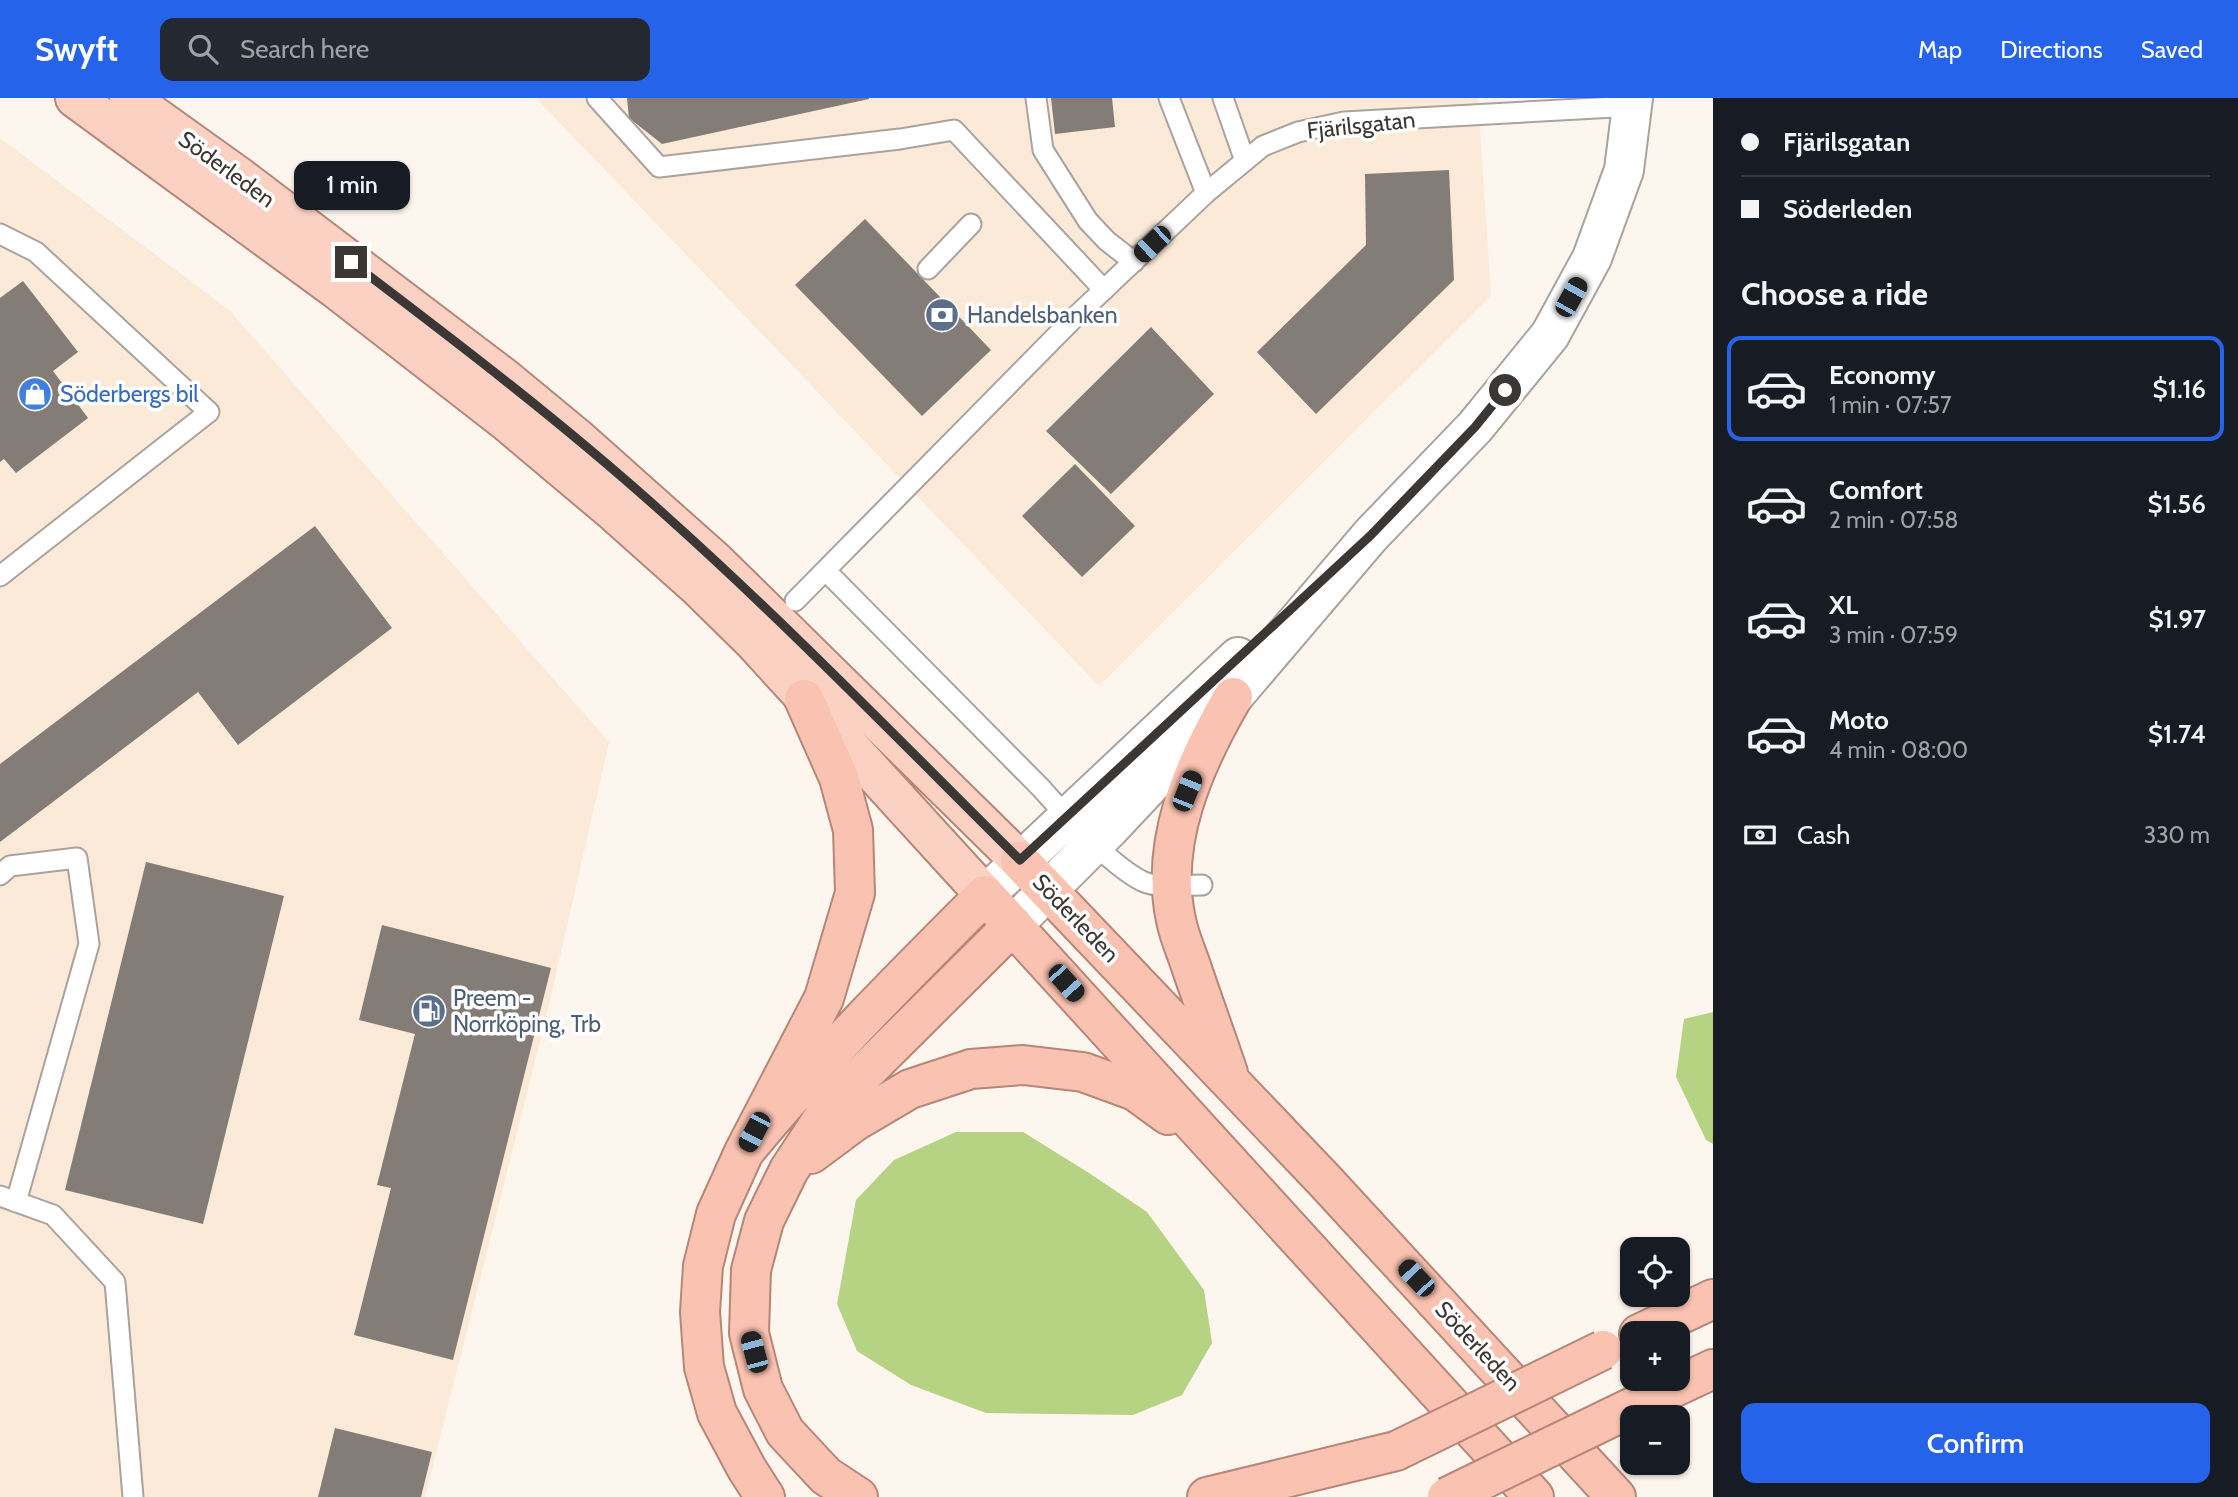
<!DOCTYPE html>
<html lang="en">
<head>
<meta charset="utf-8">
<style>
	:root { --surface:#171b24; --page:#242831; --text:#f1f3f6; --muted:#9ea1a6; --line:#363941; --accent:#2563eb }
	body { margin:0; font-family:Cabin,sans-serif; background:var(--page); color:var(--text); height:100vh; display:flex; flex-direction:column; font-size:26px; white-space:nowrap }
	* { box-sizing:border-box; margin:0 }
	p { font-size:23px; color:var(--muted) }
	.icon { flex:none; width:38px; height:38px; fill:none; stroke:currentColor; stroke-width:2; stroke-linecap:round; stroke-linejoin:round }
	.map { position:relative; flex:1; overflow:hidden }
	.details { display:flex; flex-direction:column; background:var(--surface); width:525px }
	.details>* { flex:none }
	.hud { display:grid; align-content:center; height:154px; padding:0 28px; background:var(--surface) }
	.controls { position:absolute; left:1620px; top:1139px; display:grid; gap:14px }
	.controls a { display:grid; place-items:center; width:70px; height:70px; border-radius:14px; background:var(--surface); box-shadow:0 2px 5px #0004; font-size:35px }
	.end { position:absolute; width:32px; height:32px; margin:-16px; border:9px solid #3a3734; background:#fff; box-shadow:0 0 0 4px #fff }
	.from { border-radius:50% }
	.bubble { position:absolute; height:49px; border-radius:14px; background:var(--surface); box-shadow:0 2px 5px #0004; font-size:23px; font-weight:600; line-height:49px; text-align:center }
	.car { position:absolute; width:21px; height:42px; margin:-21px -10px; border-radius:9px; box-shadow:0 0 5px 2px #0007; background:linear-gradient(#222 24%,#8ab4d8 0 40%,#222 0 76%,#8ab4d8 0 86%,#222 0) }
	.hud b { display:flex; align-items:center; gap:24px; height:66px; font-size:26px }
	.hud b+b { border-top:2px solid var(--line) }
	.hud i { width:18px; height:18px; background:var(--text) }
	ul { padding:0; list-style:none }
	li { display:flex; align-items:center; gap:21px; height:105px; margin:0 14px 10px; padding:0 14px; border:4px solid transparent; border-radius:14px }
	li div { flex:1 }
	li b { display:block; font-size:26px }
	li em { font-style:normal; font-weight:600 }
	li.active { border-color:var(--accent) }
	li>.icon { width:63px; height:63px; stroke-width:1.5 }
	h2 { padding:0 28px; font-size:32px; line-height:84px }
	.pay { display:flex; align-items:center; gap:18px; height:77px; padding:0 28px; font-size:26px }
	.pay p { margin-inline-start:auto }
	.primary-button { display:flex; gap:14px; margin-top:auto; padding:14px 28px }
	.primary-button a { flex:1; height:80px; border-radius:14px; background:var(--accent); color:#fff; font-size:28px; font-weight:600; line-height:80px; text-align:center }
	header { display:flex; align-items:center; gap:42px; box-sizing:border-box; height:98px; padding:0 35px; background:var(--accent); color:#fff }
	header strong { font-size:33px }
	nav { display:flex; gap:38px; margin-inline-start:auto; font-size:24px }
	.search { width:490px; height:63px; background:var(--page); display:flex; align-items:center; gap:18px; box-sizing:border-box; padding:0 24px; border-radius:14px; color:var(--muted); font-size:26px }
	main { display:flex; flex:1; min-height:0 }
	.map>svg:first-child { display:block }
	.industrial { fill:#fcead9 }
	.forest { fill:#b5d383 }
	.building { fill:#837c77 }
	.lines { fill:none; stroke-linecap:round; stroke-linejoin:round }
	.service-casing { stroke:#aaa39d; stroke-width:23 }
	.minor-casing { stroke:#aaa39d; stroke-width:42 }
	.primary-casing { stroke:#b68778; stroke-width:42 }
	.trunk-casing { stroke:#b68778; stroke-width:42 }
	.service { stroke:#fff; stroke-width:19 }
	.minor { stroke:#fff; stroke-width:38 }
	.primary { stroke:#fbd1c4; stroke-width:38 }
	.trunk { stroke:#fac2b0; stroke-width:38 }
	.trunk-bridge-casing { stroke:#b68778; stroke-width:42; stroke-linecap:butt }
	.trunk-bridge { stroke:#fac2b0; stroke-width:38 }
	.route { stroke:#3a3734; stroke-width:9 }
	.labels { text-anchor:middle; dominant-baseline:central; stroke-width:7; stroke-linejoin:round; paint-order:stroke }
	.street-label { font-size:23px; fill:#3a3734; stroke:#fff }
	.service-label { font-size:23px; fill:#4e5e75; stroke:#fff; text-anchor:start }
	.shop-label { font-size:23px; fill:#366cbe; stroke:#fff; text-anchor:start }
</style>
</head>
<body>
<header>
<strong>Swyft</strong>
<div class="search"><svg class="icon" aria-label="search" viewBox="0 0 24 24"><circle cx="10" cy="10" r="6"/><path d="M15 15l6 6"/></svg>Search here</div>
<nav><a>Map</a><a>Directions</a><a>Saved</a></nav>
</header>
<main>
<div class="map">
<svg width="1713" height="1399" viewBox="0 0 1713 1399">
	<rect width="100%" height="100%" fill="#fdf6ef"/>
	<path class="industrial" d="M536,0H1478L1491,197L1099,588Z
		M0,40L229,212L609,644L546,920L425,1399H0Z"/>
	<path class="forest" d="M1713,914V1046L1706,1042L1676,979L1684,921Z
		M956,1034H1023L1089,1075L1147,1114L1204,1192L1212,1245L1182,1297L1133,1317L986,1315L911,1287L857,1253L837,1206L856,1102L894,1062Z"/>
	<path class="building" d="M627,0H869V1L662,46L629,20Z
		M1051,0H1112L1115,29L1055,36Z
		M1449,72L1454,182L1316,316L1257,254L1366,147L1365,76Z
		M865,121L991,252L922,318L795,187Z
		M23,183L78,254L53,273L88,320L16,375L4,361L0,364V200Z
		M1151,229L1214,296L1111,396L1046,333Z
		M1075,366L1135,428L1082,479L1022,418Z
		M315,428L392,530L238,647L198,594L0,744V666Z
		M146,764L284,798L203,1126L65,1092Z
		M382,827L551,870L453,1262L354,1237L391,1090L377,1087L415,936L359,922Z
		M335,1330L432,1354L421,1399H318Z"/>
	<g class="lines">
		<g class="service-casing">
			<path id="service" d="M597,0L659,69L900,41L954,32L1104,192
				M1036,0L1043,52L1088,123L1107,143L1134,164
				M1169,0L1206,95
				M1223,0L1245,63
				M0,136L36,154L209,314L0,478
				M928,171L971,126
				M826,473L1041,690C1064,716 1112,768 1142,783C1159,791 1184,787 1202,787
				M795,503L1074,220L1206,95L1263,48L1298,34L1344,24L1633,8
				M0,777L10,768L77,760L89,846L16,1104
				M0,1098L53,1117L115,1184L133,1399"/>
		</g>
		<g class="minor-casing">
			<path id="minor" d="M985,797L1238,559
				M1013,827L1109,731L1233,599L1371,437L1475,329L1550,237L1592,160L1624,72L1633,0"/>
		</g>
		<g class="primary-casing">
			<path id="primary" d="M75,0L336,191L507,324L614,414L697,488L754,544L985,797
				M129,0L238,78L503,279L578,341L716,464L1020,763"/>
		</g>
		<g class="trunk-casing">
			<path id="trunk" d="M1020,763L1325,1083L1616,1399
				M1228,975C1216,939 1203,904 1191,868C1186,853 1179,838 1176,822C1159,744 1194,666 1233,599
				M744,1054C819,963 902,880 985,797L1534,1399
				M811,1056L854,1024L910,991L971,971L1023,967L1083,974L1135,993L1168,1017
				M1639,1236L1713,1201
				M1645,1303L1713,1271
				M765,1399L747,1371L717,1315L704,1269L700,1214L703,1168L716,1116L744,1054L824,900L855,795L853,732L839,680L804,601
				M858,1399L826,1378L785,1334L763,1291L749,1235L751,1172L764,1123L789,1072L831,1008L1013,827
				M1207,1399L1396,1353"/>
		</g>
		<use href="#service" class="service"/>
		<use href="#minor" class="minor"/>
		<use href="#primary" class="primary"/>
		<use href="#trunk" class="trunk"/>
		<g class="trunk-bridge-casing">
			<path id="trunk-bridge" d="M1396,1353L1603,1252
				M1447,1399L1645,1303"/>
		</g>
		<use href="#trunk-bridge" class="trunk-bridge"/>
	</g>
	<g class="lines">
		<path class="route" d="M351,164C458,245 564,326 664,416C787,526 903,646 1020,762L1371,437L1475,329L1505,292"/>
	</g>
	<defs>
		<g id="bank-disc" transform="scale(1.75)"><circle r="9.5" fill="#5c6f8a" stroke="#fff"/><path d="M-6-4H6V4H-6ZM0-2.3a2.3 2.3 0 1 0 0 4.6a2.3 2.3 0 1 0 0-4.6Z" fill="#fff"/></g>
		<g id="shop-disc" transform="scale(1.75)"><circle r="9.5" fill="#3f7fe0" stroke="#fff"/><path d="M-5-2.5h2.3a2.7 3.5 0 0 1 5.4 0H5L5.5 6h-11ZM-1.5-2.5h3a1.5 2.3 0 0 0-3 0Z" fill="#fff"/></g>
		<g id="fuel-disc" transform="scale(1.75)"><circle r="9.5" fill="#5c6f8a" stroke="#fff"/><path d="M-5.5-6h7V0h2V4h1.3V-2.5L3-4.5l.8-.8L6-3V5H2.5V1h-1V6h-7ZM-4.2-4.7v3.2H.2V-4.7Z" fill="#fff"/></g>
	</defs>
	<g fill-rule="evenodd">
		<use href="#bank-disc" x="942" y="217"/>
		<use href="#shop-disc" x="35" y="296"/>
		<use href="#fuel-disc" x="429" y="913"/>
	</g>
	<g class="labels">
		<g class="street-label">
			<text transform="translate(1361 27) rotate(-6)">Fjärilsgatan</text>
			<text transform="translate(227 71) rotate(36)">Söderleden</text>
			<text transform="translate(1076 820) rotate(46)">Söderleden</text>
			<text transform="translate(1478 1248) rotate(47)">Söderleden</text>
		</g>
		<g class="service-label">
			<text x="967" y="217">Handelsbanken</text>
			<text x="453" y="900">Preem -<tspan x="453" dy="26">Norrköping, Trb</tspan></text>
		</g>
		<g class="shop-label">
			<text x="60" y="296">Söderbergs bil</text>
		</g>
	</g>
</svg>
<div class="controls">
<a><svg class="icon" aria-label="locate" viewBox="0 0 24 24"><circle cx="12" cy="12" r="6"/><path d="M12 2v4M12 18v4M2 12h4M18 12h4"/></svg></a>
<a>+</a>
<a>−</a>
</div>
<i class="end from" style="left:1505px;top:292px"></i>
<i class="end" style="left:351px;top:164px"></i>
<div class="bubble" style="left:294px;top:63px;width:116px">1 min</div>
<i class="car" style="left:1152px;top:146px;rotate:226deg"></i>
<i class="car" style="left:1571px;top:199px;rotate:29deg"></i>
<i class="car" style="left:1187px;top:693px;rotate:22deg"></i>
<i class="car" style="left:1066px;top:885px;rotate:138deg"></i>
<i class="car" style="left:754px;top:1034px;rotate:208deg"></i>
<i class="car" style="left:1416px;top:1180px;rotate:317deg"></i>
<i class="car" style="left:754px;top:1254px;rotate:345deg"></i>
</div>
<section class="details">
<div class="hud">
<b><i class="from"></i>Fjärilsgatan</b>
<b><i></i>Söderleden</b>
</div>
<h2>Choose a ride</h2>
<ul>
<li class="active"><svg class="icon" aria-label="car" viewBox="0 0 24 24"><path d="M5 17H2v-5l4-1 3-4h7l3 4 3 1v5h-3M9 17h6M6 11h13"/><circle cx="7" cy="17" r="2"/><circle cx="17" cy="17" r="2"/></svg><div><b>Economy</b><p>1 min · 07:57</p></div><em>$1.16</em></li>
<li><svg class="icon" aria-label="car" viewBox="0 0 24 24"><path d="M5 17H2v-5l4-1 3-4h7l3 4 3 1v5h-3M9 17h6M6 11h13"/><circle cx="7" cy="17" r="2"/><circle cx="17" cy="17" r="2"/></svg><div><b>Comfort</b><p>2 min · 07:58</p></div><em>$1.56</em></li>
<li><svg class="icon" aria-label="car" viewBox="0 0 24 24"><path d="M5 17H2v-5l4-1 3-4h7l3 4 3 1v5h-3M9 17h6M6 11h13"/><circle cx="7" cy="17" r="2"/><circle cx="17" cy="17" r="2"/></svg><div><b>XL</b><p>3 min · 07:59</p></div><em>$1.97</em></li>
<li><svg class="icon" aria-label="car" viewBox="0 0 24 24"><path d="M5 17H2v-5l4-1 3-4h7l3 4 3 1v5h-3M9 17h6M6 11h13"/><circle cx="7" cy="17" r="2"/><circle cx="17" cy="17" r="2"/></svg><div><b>Moto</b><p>4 min · 08:00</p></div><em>$1.74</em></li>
</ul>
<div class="pay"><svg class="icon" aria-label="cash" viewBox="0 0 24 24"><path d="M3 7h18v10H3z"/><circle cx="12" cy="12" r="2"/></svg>Cash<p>330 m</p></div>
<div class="primary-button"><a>Confirm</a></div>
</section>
</main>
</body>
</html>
